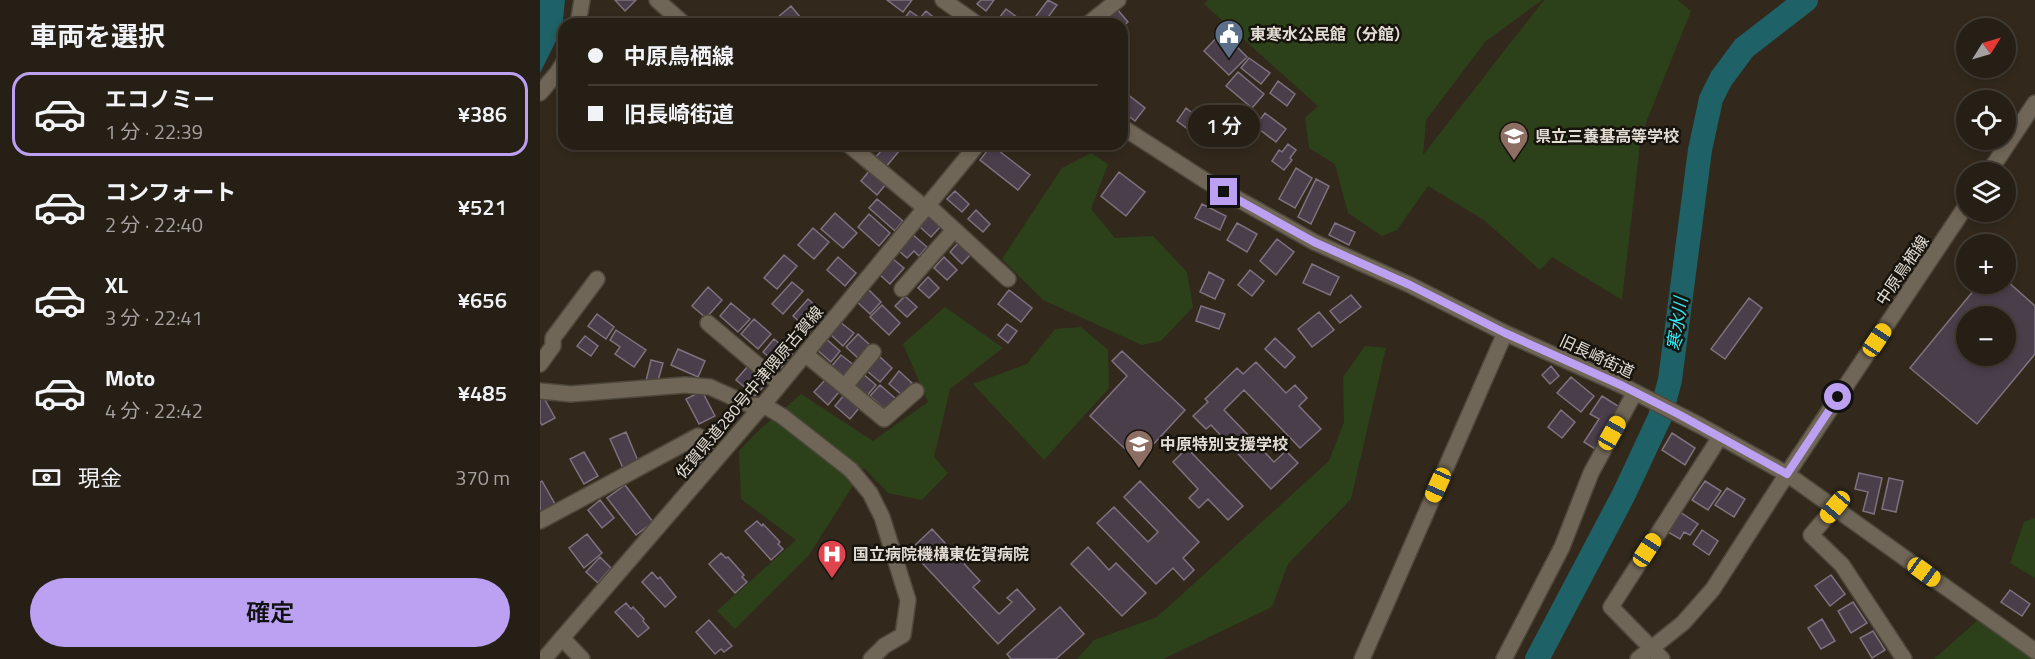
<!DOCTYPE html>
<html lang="ja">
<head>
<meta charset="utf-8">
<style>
	:root { --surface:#261f15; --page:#2e271e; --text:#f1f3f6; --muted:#a4a2a0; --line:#423d34; --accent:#bca0f2 }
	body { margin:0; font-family:"Titillium Web","Noto Sans JP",sans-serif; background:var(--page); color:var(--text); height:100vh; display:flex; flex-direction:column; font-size:22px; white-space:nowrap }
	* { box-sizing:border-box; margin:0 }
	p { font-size:20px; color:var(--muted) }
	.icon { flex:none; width:33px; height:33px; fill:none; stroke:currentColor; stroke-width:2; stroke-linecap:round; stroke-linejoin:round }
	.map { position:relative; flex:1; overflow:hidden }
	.drawer { display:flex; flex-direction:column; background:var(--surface); width:540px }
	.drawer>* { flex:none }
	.top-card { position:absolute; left:18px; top:18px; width:570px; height:132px; border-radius:18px; box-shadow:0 3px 9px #0003,0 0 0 2px var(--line); display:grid; align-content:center; height:132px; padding:0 30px; background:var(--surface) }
	.needle { width:39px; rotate:53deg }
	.buttons { position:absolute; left:1416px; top:18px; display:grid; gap:12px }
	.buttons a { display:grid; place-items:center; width:60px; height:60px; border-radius:50%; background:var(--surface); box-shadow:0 3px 9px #0003,0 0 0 2px var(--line); font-size:30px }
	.end { position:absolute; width:27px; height:27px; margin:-14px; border:8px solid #bca0f2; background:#111; box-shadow:0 0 0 3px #111 }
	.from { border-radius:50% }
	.bubble { position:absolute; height:42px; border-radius:21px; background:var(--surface); box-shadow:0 3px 9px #0003,0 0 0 2px var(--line); font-size:20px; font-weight:600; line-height:42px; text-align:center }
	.car { position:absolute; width:18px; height:36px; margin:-18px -9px; border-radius:8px; box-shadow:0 0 4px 2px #0007; background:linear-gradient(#f5c518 24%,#345 0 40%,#f5c518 0 76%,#345 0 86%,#f5c518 0) }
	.top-card b { display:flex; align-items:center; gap:21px; height:57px; font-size:22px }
	.top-card b+b { border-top:2px solid var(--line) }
	.top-card i { width:15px; height:15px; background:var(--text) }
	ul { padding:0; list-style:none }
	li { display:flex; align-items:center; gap:18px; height:84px; margin:0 12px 9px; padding:0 18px; border:3px solid transparent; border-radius:18px }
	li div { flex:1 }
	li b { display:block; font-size:22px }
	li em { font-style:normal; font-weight:600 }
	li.current { border-color:var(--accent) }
	li>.icon { width:54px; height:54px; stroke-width:1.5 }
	h2 { padding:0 30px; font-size:27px; line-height:72px }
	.pay { display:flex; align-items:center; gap:15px; height:66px; padding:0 30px; font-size:22px }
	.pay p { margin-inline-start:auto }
	.button { display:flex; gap:12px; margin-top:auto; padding:12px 30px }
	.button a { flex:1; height:69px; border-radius:36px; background:var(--accent); color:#111; font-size:24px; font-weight:600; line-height:69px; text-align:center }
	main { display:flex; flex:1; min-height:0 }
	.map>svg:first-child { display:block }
	.green { fill:#2c4119 }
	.water { fill:#1e6166 }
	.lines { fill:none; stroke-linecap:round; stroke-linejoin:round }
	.river { stroke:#1e6166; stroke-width:24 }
	.building { fill:#4a3e4a; stroke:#7f717f; stroke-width:1.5; fill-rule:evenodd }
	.minor-casing { stroke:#4e473b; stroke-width:18 }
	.tertiary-casing { stroke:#4e473b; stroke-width:18 }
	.secondary-casing { stroke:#4e473b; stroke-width:18 }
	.minor { stroke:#706657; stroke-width:15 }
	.tertiary { stroke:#706657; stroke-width:15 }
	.secondary { stroke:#706657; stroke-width:15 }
	.route { stroke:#bca0f2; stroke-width:8 }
	.labels { text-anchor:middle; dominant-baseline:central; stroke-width:5; stroke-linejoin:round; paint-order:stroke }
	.poi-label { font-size:16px; font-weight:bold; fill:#e2dcd3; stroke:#17130d; text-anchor:start }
	.street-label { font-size:16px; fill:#e2dcd3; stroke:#17130d }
	.water-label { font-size:18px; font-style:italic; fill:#30ebf8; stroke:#17130d }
</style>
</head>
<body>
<main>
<section class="drawer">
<h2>車両を選択</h2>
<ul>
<li class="current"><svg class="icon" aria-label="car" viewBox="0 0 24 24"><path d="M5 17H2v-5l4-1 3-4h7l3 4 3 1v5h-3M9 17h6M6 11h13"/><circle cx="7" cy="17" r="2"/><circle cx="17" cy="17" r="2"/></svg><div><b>エコノミー</b><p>1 分 · 22:39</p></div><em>¥386</em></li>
<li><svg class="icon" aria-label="car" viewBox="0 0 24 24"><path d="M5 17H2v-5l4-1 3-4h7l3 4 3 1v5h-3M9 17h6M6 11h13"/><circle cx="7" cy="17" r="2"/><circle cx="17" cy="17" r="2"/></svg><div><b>コンフォート</b><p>2 分 · 22:40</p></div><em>¥521</em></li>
<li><svg class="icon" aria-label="car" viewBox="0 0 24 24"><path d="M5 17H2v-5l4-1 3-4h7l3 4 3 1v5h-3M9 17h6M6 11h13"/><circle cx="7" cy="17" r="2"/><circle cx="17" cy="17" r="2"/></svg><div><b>XL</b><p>3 分 · 22:41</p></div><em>¥656</em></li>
<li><svg class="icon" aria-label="car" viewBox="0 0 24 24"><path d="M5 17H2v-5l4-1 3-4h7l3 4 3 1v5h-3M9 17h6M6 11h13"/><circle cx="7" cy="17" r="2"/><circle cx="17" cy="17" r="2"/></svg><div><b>Moto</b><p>4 分 · 22:42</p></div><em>¥485</em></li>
</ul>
<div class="pay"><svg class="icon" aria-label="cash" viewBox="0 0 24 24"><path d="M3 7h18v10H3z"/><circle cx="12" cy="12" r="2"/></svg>現金<p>370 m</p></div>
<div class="button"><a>確定</a></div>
</section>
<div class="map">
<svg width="1495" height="659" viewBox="0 0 1495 659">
	<rect width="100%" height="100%" fill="#32291c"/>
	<path class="green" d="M668,0H1002L946,41L886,120L883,155L1004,0H1138L1151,11L1101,135L1082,300L1012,257L1000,270L944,220L888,186L857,230L842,236L808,213L795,164L769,148L765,118L778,106L664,4Z
		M551,153L568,164L551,209L575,238L613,236L647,272L653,307L621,341L602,345L503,300L462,259L522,168Z
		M405,307L463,348L410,389L394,457L408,473L382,500L348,493L324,468L269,555L195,629L177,611L256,540L201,499L199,451L218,431L261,394L333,441L388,402L363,344Z
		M541,327L568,350L569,388L504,460L433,384L487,364L515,329Z
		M825,346L846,348L811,499L748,564L732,607L623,659H537L554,640L617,617L789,461L804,422L803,377Z
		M1495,518V578L1470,563L1484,522Z
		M1438,620L1492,659H1394Z"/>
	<path class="water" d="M0,0H25L22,29L0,73Z"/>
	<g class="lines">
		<path class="river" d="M997,659L1084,494L1120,417L1130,380L1160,150L1171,99L1181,79L1204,48L1266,0"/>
	</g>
	<path class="building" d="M75,0H96L85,11Z
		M347,0H372L363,12Z
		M441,0H454L446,11L437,4Z
		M508,0L517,5L503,24H490Z
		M251,6L261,18L255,24H230Z
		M466,9L485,23L484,24H458L456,22Z
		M577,9L588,22L582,27V24H567L564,20Z
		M370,11L380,18L386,11L398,21L396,24H360Z
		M682,32L707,57L689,75L664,51Z
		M709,58L730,73L721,84L701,68Z
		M698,72L724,94L712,108L686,86Z
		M738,81L755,94L747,106L730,93Z
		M582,90L605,108L595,121L582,111Z
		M646,108L659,118L649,130L637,121Z
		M725,113L746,129L736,142L715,126Z
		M662,121L678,133L669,145L653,133Z
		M347,144H365L345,168L334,159Z
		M446,144H455L454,147L490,175L478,190L440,160L447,151L443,148Z
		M748,144L756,150L750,158L752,160L744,170L732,161L739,150L742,152Z
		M756,168L772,178L755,208L739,199Z
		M330,170L346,184L337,195L321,181Z
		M579,172L605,192L586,216L561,196Z
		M776,179L789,186L771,224L758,217Z
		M415,191L429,204L422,212L407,199Z
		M337,199L363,221L355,231L329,208Z
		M662,204L686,216L680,230L655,218Z
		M436,210L450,224L443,232L428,219Z
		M295,213L317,233L303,248L281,229Z
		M329,214L350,233L339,246L318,227Z
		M389,216L401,226L391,237L380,227Z
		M697,223L717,234L707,252L687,240Z
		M795,223L815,232L809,245L789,235Z
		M273,228L289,242L274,259L258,245Z
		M372,234L387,247L379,256L374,251L367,258L358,250Z
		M737,239L754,252L736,275L720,261Z
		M419,242L431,254L422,264L410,252Z
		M244,255L257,266L237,289L224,278Z
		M298,257L316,273L305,286L287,270Z
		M404,257L417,270L407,280L394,268Z
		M353,259L364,268L350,284L339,274Z
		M772,264L799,277L790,295L763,283Z
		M710,270L724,281L712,296L698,285Z
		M669,272L684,280L675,299L660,292Z
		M388,277L399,288L389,298L378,288Z
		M1466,280L1495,306V354L1437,424L1370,368L1439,284H1466ZM1426,316H1466V356H1426Z
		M252,282L263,291L243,314L232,304Z
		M168,287L182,300L166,318L152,306Z
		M327,288L341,302L330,314L315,300Z
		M469,290L492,308L481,322L458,304Z
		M811,295L821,307L800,323L790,311Z
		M365,296L377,307L367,317L355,306Z
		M1209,298L1222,308L1185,359L1171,349Z
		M268,299L285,314L270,331L253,316Z
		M191,303L210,319L198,332L180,316Z
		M342,305L360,323L349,335L330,317Z
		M661,306L685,314L679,329L656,321Z
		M779,312L794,330L772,347L758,329Z
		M57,314L74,327L66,339L48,326Z
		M214,319L231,334L218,349L201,334Z
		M300,322L314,333L303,346L290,334Z
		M467,324L477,331L468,343L458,335Z
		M76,330L106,350L94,367L75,354L80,347L70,340Z
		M318,334L331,346L319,359L306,347Z
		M45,336L58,346L51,356L37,346Z
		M285,338L300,351L291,362L276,349Z
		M735,338L755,357L745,368L725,349Z
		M234,339L252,354L241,368L223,352Z
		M138,349L165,361L158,377L131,365Z
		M582,351L645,410L598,461L550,416L587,376L572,361Z
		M301,355L315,366L303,379L290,368Z
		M339,356L352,368L340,382L326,370Z
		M111,360L123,363L117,384L106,381Z
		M716,362L746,393L755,385L767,398L759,406L781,429L760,448L704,390L684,410L734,462L746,451L758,463L731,489L671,425L666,429L653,416L668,402L665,399L697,368L703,374Z
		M208,366L227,383L215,396L196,380Z
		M1011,366L1019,376L1010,384L1002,375Z
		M359,371L372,383L362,395L349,384Z
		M322,373L336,385L326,397L312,385Z
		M1031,377L1054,396L1041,412L1017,393Z
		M285,380L299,392L288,405L274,392Z
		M340,385L356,399L346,410L330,396Z
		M162,391L175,416L159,424L146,399Z
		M304,395L319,408L310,419L295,406Z
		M3,396L15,418L2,425L0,422V398Z
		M1062,396L1081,408L1055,449L1044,442L1059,419L1050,414Z
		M1021,410L1035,422L1022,438L1008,427Z
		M180,421L188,428L175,443L167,436Z
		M86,432L98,461L83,468L70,439Z
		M1132,433L1155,448L1145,465L1122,450Z
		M161,438L173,448L160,463L148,453Z
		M647,448L703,506L688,520L668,499L659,508L649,498L658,489L633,462Z
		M44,452L58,476L44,484L30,459Z
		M1319,473L1342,478L1334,514L1323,511L1328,492L1315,489Z
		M1349,478L1363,481L1356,512L1342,509Z
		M2,481L15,504L0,512V482Z
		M600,481L659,542L643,558L654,570L644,580L633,568L616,584L557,523L574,507L608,542L618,532L584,497Z
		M1165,481L1181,491L1168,510L1152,500Z
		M85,485L113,522L96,535L67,498Z
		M1187,488L1205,499L1194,517L1175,505Z
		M60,500L74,518L62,528L48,510Z
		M1140,512L1158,524L1150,535L1144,532L1140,539L1128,532Z
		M217,521L222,526L223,524L240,542L238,544L243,549L231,560L205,531Z
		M392,529L440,581L433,587L459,614L472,602L467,598L477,589L495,609L458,644L370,550Z
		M1162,530L1178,541L1169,555L1153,544Z
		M47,534L62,553L44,568L29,548Z
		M548,547L569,570L576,563L606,593L582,616L531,564Z
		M181,553L186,558L188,557L204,575L202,577L207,582L195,593L169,564Z
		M60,557L71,568L58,583L46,572Z
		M112,572L118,579L120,577L136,597L125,607L102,582Z
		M1291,575L1305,594L1290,606L1275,586Z
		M1470,590L1490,604L1482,616L1461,602Z
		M1313,602L1327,623L1311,633L1298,611Z
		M86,603L91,609L93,607L104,619L103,621L109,628L98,637L75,612Z
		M520,607L544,634L516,659H471L467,654Z
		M1282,619L1295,641L1281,649L1268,628Z
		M169,620L192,646L184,652L181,649L175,654L156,632Z
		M1333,631L1345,650L1332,658L1320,638Z"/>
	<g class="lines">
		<g class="minor-casing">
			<path id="minor" d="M117,0L144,24
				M403,0L437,24
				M38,24L42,0
				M0,93L17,73L24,62
				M582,127L666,181L774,242L870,285L965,333L1083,386L1161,426L1247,474L1495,651
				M308,144L385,208L393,210L468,279
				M362,289L414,230
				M168,323L240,384
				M265,354L344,419L376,391
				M0,364L13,346V338L57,279
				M305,386L333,352
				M0,391L31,394L145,385L170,387L212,406L223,405L242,416L311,470L330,493L342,517L368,600L363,635L344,646L331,659
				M1295,507L1271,535L1302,565L1364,659
				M0,521L158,436
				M22,638L42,659
				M822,659L965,333
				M964,659L1022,547L1051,473L1094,394
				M1122,659L1071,607L1180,437"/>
		</g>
		<g class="tertiary-casing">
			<path id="tertiary" d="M1098,659L1143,623L1173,589L1247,474"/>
		</g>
		<g class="secondary-casing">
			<path id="secondary" d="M548,24L578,0
				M1449,172L1495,103
				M1247,474L1426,206
				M4,659L223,405L438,144"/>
		</g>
		<use href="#minor" class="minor"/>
		<use href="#tertiary" class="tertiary"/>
		<use href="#secondary" class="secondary"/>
	</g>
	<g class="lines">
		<path class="route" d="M684,192L774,242L870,285L965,333L1083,386L1140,415L1247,474L1298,397"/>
	</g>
	<defs>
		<g id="civic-pin" transform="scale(1.5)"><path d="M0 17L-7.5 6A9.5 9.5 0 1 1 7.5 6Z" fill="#5c6f8a" stroke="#17130d"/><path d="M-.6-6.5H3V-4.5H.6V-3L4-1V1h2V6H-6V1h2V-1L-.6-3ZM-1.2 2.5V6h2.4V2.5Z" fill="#fff"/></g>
		<g id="school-pin" transform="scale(1.5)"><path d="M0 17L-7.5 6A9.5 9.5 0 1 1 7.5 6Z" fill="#8d6e63" stroke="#17130d"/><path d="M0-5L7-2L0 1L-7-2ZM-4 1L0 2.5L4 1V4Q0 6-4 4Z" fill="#fff"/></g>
		<g id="hospital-pin" transform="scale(1.5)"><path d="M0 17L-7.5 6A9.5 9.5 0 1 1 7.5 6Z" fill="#e0444e" stroke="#17130d"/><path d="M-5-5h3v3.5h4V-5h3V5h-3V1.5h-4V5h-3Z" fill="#fff"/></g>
	</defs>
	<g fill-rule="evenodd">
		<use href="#civic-pin" x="689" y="34"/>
		<use href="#school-pin" x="974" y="136"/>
		<use href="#school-pin" x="599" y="444"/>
		<use href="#hospital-pin" x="292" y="554"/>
	</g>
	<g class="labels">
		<g class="poi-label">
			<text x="710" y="34">東寒水公民館（分館）</text>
			<text x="995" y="136">県立三養基高等学校</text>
			<text x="620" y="444">中原特別支援学校</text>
			<text x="313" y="554">国立病院機構東佐賀病院</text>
		</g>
		<g class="street-label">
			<text transform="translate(1362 270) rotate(-56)">中原鳥栖線</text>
			<text transform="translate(1057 356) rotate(25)">旧長崎街道</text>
			<text transform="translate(209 392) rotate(-50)">佐賀県道280号中津隈原古賀線</text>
		</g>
		<g class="water-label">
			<text transform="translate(1137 324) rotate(-82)">寒水川</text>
		</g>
	</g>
</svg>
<div class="buttons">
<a><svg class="needle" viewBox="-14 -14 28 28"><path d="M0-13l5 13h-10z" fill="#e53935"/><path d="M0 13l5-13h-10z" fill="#a4a2a0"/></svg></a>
<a><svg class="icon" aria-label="locate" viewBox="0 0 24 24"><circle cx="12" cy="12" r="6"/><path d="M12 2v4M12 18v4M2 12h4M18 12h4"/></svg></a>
<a><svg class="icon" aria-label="layers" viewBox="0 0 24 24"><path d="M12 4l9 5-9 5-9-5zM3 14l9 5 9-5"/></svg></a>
<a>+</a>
<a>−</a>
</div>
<i class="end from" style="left:1298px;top:397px"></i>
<i class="end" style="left:684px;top:192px"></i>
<div class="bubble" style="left:648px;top:105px;width:72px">1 分</div>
<i class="car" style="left:1337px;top:340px;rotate:34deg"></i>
<i class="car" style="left:1072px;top:433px;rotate:29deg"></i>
<i class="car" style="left:898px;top:485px;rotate:204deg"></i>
<i class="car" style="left:1295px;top:507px;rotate:220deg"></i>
<i class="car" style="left:1107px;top:550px;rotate:33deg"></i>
<i class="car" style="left:1384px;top:572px;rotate:126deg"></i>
<div class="top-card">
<b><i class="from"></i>中原鳥栖線</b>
<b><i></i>旧長崎街道</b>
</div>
</div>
</main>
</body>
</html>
